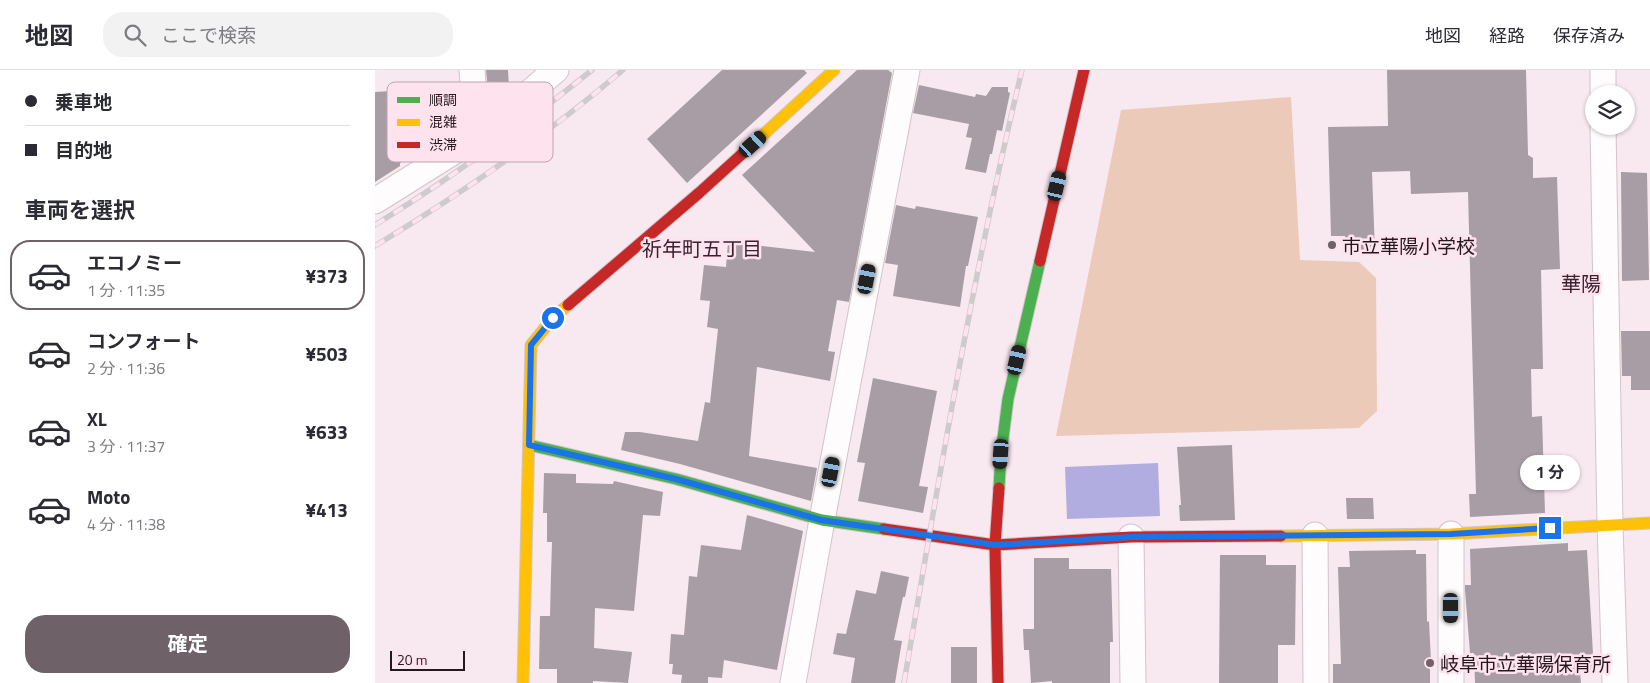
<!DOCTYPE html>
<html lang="ja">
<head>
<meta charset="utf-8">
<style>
	:root { --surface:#fff; --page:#f2f2f3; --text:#2b2b33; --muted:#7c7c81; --line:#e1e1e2; --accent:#6e6167 }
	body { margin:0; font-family:"Titillium Web","Noto Sans JP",sans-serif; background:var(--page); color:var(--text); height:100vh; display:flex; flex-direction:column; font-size:19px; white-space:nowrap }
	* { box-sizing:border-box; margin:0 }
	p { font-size:16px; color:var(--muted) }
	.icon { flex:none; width:28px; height:28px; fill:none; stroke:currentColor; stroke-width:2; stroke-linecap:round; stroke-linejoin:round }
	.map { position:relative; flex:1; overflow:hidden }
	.side { display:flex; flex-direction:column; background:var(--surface); width:375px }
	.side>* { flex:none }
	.hud { display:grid; align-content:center; height:110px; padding:0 25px; background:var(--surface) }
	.buttons { position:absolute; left:1210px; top:15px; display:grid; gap:10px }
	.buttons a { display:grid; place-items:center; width:50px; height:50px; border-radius:50%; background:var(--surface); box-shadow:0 1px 4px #0004; font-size:25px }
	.scale { position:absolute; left:15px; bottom:12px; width:75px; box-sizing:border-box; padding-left:5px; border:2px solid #24181e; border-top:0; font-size:14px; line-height:18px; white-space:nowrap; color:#24181e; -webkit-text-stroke:4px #fee2ee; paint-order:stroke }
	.end { position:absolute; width:22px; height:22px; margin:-11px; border:6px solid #1a73e8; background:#fff; box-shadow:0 0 0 2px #fff }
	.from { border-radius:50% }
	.bubble { position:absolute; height:35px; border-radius:18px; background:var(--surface); box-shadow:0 1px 4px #0004; font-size:16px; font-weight:700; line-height:35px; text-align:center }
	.car { position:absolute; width:15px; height:30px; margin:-15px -8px; border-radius:6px; box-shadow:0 0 4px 1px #0007; background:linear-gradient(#222 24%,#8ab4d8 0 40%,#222 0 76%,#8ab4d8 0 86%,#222 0) }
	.hud b { display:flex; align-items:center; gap:18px; height:48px; font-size:19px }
	.hud b+b { border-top:1px solid var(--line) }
	.hud i { width:12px; height:12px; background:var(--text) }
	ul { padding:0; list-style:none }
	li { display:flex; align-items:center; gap:15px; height:70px; margin:0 10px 8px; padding:0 15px; border:2px solid transparent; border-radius:20px }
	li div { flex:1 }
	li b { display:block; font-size:19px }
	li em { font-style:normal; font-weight:700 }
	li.current { border-color:var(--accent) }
	li>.icon { width:45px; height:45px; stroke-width:1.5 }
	h2 { padding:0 25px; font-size:22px; line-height:60px }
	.action { display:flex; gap:10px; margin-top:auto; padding:10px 25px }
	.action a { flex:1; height:58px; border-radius:20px; background:var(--accent); color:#fff; font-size:20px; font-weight:700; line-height:58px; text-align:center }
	header { display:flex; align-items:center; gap:30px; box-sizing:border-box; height:70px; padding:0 25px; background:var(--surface); border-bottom:1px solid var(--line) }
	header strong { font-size:24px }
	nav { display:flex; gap:28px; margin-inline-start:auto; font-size:18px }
	.search { width:350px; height:45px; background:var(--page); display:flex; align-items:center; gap:12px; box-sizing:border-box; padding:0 18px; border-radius:20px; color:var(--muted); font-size:19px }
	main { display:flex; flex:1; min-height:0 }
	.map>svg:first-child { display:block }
	.green { fill:#eccab9 }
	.water { fill:#b1ade0 }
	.building { fill:#a89da5 }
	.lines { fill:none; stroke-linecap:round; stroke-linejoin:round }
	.street-casing { stroke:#d2c4ca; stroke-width:27 }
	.fast-casing { stroke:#d2c4ca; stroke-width:13 }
	.slow-casing { stroke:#d2c4ca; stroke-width:13 }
	.jam-casing { stroke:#d2c4ca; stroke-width:13 }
	.street { stroke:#fefcfd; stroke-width:25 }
	.fast { stroke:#4caf50; stroke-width:11 }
	.slow { stroke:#ffc107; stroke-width:11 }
	.jam { stroke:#c62828; stroke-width:11 }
	.rail-casing { stroke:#cfcacc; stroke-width:5.5 }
	.rail { stroke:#fee2ee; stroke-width:4; stroke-dasharray:11; stroke-linecap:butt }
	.route { stroke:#1a73e8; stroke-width:6 }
	.poi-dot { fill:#6e6167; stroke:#fee2ee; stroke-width:2 }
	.labels { text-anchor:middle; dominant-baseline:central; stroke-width:5; stroke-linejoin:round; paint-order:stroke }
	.poi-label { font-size:19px; fill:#24181e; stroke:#fee2ee; text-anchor:start }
	.neighbourhood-label { font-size:20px; fill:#3a212d; stroke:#fee2ee }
	.key { fill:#fee2ee; stroke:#bda5b0; stroke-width:1 }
	.key-label { font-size:14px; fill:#24181e }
</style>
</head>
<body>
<header>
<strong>地図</strong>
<div class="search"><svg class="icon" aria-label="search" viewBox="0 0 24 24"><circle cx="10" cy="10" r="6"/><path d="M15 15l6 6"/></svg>ここで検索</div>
<nav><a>地図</a><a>経路</a><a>保存済み</a></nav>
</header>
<main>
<section class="side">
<div class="hud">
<b><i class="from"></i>乗車地</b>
<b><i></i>目的地</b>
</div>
<h2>車両を選択</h2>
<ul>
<li class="current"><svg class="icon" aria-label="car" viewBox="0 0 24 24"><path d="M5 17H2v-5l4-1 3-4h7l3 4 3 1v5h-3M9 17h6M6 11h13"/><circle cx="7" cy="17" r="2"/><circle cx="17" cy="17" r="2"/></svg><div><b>エコノミー</b><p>1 分 · 11:35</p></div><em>¥373</em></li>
<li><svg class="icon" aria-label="car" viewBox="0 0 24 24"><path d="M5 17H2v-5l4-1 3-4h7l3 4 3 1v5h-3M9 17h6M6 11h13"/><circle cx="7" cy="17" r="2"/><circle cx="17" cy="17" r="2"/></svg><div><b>コンフォート</b><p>2 分 · 11:36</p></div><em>¥503</em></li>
<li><svg class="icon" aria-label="car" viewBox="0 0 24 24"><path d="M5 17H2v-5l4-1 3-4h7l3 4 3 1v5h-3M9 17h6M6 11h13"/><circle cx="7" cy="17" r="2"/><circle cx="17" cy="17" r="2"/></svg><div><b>XL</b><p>3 分 · 11:37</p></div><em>¥633</em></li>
<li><svg class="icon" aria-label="car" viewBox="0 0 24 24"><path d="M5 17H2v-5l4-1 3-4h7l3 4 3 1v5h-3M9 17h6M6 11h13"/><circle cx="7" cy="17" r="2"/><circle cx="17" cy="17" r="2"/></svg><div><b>Moto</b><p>4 分 · 11:38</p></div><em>¥413</em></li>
</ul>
<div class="action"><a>確定</a></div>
</section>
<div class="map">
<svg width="1275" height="613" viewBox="0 0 1275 613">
	<rect width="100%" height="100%" fill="#f8e8ef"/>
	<path class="green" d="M916,27L925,190L984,192L1001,208L1002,341L984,358L681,366L746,40Z"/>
	<path class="water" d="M783,393L785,446L692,449L690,397Z"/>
	<path class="building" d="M111,0H133L134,18L113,20Z
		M347,0H429L432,3L312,113L272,69Z
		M482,0H513L517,3L474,232L462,230L453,281L460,282L455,311L382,297L374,386L442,398L436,431L305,394L246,380L250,362H265L323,371L330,332L335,333L343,259L332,257L335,231L325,230L329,195L351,197L353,172L440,182L367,105Z
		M1012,0H1151L1153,85L1158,88V108L1182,107L1185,199L1166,200L1168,299H1156L1157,347L1167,346L1170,443L1095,447L1094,424H1101L1093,122L1036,124L1035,101L997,102L1000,182H971L970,166H956L953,57L1013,56Z
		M544,15L600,27L601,24L611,26L617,17H633V22L635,23L627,61L622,60L617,84H615L611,103L590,99L597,68L591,67L594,54L538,43Z
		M66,18L67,42L85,36V56L25,93V96L0,112V22Z
		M1246,102L1272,103L1274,210L1247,211Z
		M521,135L540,139L541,136L603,147L593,196H591L585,237L518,226L523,195L510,193Z
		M1246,261H1275V320H1256V306H1247Z
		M498,308L562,321L544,416L553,417L548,443L483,431L490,393L482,392Z
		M857,375L860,450L805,451L804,435H806L802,377Z
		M169,403L201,404V413L238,414L239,411L288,422L285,446L268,445L259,541L220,538L219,578L257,582L253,613L218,611V613H182V599H164L165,546H175L176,505L177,472H172V443H168Z
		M971,428H998L999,449H972Z
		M372,445L428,461L402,600L349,590L347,608L333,607V613H306L307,605L297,604L298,594H294L296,564L309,565L314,506L322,507L326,475L366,480Z
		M1193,473V481L1212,480L1219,601L1205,602L1206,613H1100L1099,583H1095L1090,520V515H1096L1095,479Z
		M1041,480V484H1051L1052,552L1054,551L1056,592H1055V613H958V594H966L963,497H975L974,481Z
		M845,485H891V495H921L920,575H903V613H844Z
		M659,488H694V499H736L738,572H735V613H677V611L656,613L654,580H649L648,559H659Z
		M506,501L534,507L530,527H528L519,570L527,571L520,613H476L480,588L458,584L462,563L471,564L481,520L501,524Z
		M576,577H602V613H576Z"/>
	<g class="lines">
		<g class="street-casing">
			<path id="street" d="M97,0L102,67
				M1228,0V24
				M1228,56L1235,454L1240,613
				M0,131L102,67L181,0
				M940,465L941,613
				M756,467L758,613
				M418,613L447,450L532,0
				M1076,613V464"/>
		</g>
		<g class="fast-casing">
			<path id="fast" d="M154,375L301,409L447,450L509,459
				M624,418L626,384L633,329L665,191"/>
		</g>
		<g class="slow-casing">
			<path id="slow" d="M378,74L459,0
				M906,466L1076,464L1275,453
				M148,613L156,275L178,248L193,235"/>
		</g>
		<g class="jam-casing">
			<path id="jam" d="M665,191L709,0
				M193,235L324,123L378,74
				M509,459L620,475L756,467L906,466
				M623,613L620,475L624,418"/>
		</g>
		<use href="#street" class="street"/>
		<use href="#fast" class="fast"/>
		<use href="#slow" class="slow"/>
		<use href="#jam" class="jam"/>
		<g class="rail-casing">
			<path id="rail" d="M0,155C76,108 148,56 217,0
				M0,176C87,123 171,66 248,0
				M529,613C564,408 598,202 647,0"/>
		</g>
		<use href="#rail" class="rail"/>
	</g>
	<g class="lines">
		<path class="route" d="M178,248L156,275L154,375L301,409L446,450L620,475L756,467L1076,464L1175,458"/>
	</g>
	<g class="poi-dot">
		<circle cx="957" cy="175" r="5"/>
		<circle cx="1055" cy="593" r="5"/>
	</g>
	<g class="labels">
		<g class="poi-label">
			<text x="967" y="175">市立華陽小学校</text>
			<text x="1065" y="593">岐阜市立華陽保育所</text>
		</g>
		<g class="neighbourhood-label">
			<text x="327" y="178">祈年町五丁目</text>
			<text x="1206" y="213">華陽</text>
		</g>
	</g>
	<rect x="12" y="12" width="166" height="80" rx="8" class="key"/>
	<rect x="22" y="27" width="23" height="6" fill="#4caf50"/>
	<rect x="22" y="49" width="23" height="7" fill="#ffc107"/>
	<rect x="22" y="72" width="23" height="6" fill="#c62828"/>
	<g class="key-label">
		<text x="54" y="35">順調</text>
		<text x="54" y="57">混雑</text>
		<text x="54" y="80">渋滞</text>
	</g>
</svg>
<div class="buttons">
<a><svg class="icon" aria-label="layers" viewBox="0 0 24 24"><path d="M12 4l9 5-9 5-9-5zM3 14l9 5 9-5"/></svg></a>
</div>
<div class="scale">20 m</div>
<i class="end from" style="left:178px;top:248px"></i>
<i class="end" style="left:1175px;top:458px"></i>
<div class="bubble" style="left:1145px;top:385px;width:60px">1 分</div>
<i class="car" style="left:378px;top:74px;rotate:48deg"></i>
<i class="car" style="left:682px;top:116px;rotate:13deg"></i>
<i class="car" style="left:492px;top:209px;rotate:11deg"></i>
<i class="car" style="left:642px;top:290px;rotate:13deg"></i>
<i class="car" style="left:626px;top:384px;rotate:184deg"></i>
<i class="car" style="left:456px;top:402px;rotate:11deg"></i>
<i class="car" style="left:1076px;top:538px;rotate:180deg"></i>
</div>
</main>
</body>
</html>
